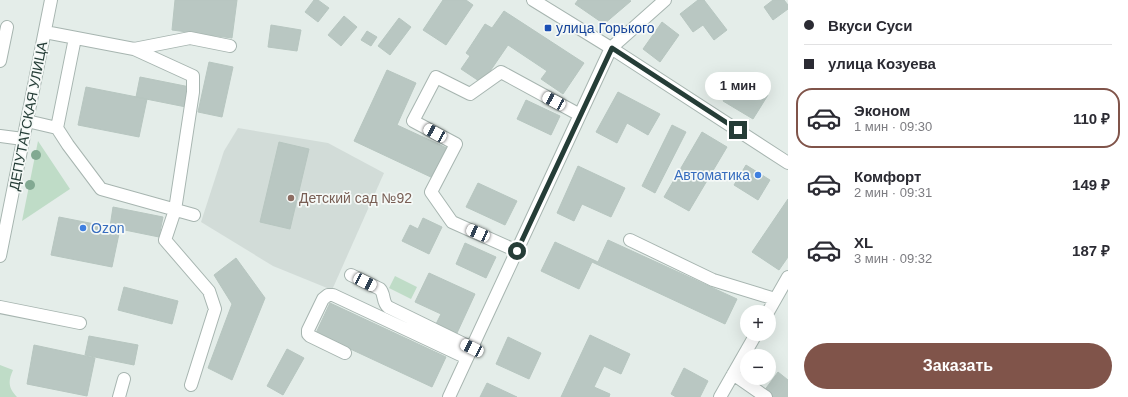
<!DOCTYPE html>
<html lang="ru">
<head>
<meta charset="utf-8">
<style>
	:root { --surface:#fff; --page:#f2f2f3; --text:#2b2b33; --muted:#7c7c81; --line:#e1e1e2; --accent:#80544a }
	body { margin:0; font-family:Arial,sans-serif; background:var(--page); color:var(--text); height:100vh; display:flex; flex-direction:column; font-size:15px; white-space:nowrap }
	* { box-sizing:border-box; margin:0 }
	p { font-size:13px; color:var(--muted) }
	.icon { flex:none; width:22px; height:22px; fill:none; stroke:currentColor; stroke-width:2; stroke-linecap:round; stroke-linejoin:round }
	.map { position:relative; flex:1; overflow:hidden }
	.panel { display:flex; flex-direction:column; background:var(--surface); width:340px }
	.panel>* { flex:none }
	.hud { display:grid; align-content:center; height:88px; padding:0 16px; background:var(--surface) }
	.controls { position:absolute; left:740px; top:305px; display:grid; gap:8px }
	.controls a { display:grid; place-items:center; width:36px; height:36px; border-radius:50%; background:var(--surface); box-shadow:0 4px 16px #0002; font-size:20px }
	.end { position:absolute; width:18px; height:18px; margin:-9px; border:5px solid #253d37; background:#fff; box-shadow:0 0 0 2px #fff }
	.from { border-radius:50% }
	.bubble { position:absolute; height:28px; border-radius:14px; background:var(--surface); box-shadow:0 4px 16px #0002; font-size:13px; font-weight:600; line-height:28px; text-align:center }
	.car { position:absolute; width:12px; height:24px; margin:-12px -6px; border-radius:5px; box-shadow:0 0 3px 1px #0007; background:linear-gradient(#fff 24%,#345 0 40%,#fff 0 76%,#345 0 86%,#fff 0) }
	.hud b { display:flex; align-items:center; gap:14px; height:38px; font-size:15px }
	.hud b+b { border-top:1px solid var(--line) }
	.hud i { width:10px; height:10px; background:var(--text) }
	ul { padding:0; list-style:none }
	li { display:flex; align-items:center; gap:12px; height:60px; margin:0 8px 6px; padding:0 8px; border:2px solid transparent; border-radius:16px }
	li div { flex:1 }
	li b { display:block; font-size:15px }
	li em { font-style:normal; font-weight:600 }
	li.current { border-color:var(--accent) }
	li>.icon { width:36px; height:36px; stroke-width:1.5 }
	.button { display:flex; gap:8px; margin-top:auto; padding:8px 16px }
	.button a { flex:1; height:46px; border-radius:24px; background:var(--accent); color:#fff; font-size:16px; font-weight:600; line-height:46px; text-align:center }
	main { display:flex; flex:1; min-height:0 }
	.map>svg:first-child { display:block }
	.built { fill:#d2dcd8 }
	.green { fill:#bfdcc7 }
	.building { fill:#b9c7c2; stroke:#b7c6c0 }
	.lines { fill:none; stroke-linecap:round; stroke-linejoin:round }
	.minor-casing { stroke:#a7b5b0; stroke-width:14 }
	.minor { stroke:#fff; stroke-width:12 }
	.tree { fill:#82a992 }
	.route { stroke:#253d37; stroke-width:5 }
	.transit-dot { fill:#1a4fb4; stroke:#f5f9f7; stroke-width:1.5 }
	.shop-dot { fill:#3f7fe0; stroke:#f5f9f7; stroke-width:1.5 }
	.education-dot { fill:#8d6e63; stroke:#f5f9f7; stroke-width:1.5 }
	.labels { text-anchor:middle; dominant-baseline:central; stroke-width:3.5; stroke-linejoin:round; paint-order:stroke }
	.transit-label { font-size:14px; fill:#164399; stroke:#f5f9f7; text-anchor:start }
	.street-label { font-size:14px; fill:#253d37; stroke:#f5f9f7 }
	.shop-label { font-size:14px; fill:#366cbe; stroke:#f5f9f7; text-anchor:end }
	.education-label { font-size:14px; fill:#785e54; stroke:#f5f9f7; text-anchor:start }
</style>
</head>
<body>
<main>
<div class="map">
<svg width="788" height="397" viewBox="0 0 788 397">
	<rect width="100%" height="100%" fill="#e4ede9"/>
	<path class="built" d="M238,128L328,143L384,173L332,290L273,266L201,222L224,151Z"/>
	<path class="green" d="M38,141L70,189L22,221Z
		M395,276L417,287L411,299L389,288Z
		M0,365L13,370C8,381 8,388 17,397H0Z"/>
	<path class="building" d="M175,0H237L232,38L172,30Z
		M314,0H318L329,8L318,22L305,12Z
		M443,0H466L473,5L446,45L423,30Z
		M578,0H629L631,1L604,24L575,4Z
		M698,0H704L727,30L714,40L703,25L693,32L680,14Z
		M773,0H784L788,5V9L773,20L764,7Z
		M504,11L584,63L563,94L541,79L547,71L508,45L482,83L461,69L470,56L466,53L485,24L492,28Z
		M344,16L357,27L341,46L328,35Z
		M399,18L411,27L390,55L378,46Z
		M662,22L679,35L660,62L643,49Z
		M271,25L301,30L297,51L268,47Z
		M367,31L377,37L371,46L361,40Z
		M209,62L233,67L222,117L198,112Z
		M387,70L416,83L397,125L449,149L435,179L354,141Z
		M140,77L190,87L186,107L136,97Z
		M738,77L768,95L753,119L723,101Z
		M86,87L147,99L139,137L78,125Z
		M618,92L660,114L648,135L627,123L617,143L596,132Z
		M526,100L560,116L551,135L517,119Z
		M672,125L686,132L655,193L642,186Z
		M702,132L727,147L689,211L664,197Z
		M279,142L309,149L290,229L260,222Z
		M746,165L770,180L758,200L734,185Z
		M578,166L625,188L611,217L582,204L574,221L557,213Z
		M478,183L517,201L505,225L466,207Z
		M788,199V257L779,270L752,252Z
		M113,207L163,217L159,237L110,227Z
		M59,217L120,229L112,267L51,255Z
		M423,218L442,227L429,254L402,241L410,225L418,229Z
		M608,240L737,299L725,324L592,262L579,289L541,271L555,242L598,262Z
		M465,243L496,257L486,278L456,264Z
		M236,258L265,298L232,380L208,368L232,304L214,275Z
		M429,273L475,294L457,333L436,324L441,314L415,302Z
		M124,287L178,301L172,324L118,310Z
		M330,303L446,357L432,387L316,333Z
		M590,335L630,354L621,374L604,366L594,387L610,394L609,397H561Z
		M89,336L138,345L134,365L85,355Z
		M508,337L541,353L529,379L496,364Z
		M34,345L95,358L87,396L27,384Z
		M287,349L304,358L283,395L267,386Z
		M684,368L708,381L700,397H676L671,394Z
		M778,372L788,380V397H773L764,391Z
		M487,383L517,397H480Z"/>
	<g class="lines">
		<g class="minor-casing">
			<path id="minor" d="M533,0L611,48L788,163
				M45,32L134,49L190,38L230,46
				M134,49L193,76V92L175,210L165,240L209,291L215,309L191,385
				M0,61L7,27
				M27,121L57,128L68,145L101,189L194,215
				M57,128L75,38
				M0,136L23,139
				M630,240L713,280L775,299
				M517,251L452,222L431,192L456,144L413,121L436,77L470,94L501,72L580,115
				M0,256L51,0
				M351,275L380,289C385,294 382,302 388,307L472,348
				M0,307L80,323
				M768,312L788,277
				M345,353L310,336L308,334V330L323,299L328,295H333L467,358
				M733,374L766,397
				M119,397L124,379
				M449,397L611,48L665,0
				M720,397L756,334"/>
		</g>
		<use href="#minor" class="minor"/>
	</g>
	<g class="tree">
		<circle cx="36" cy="155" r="5"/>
		<circle cx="30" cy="185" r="5"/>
	</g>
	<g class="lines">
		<path class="route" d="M517,251L612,48L738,130"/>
	</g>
	<rect class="transit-dot" x="544" y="24" width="8" height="8" rx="2"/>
	<g class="shop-dot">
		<circle cx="758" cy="175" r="4"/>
		<circle cx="83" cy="228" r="4"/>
	</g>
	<circle class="education-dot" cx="291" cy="198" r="4"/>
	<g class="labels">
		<g class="transit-label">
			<text x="556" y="28">улица Горького</text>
		</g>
		<g class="street-label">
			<text transform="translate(28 116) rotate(-79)">ДЕПУТАТСКАЯ УЛИЦА</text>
		</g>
		<g class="shop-label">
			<text x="750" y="175">Автоматика</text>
			<text x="91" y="228" text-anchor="start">Ozon</text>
		</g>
		<g class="education-label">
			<text x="299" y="198">Детский сад №92</text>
		</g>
	</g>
</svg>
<div class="controls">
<a>+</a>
<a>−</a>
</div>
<i class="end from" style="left:517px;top:251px"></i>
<i class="end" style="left:738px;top:130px"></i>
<div class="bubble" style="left:705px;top:72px;width:66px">1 мин</div>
<i class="car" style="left:554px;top:101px;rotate:298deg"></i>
<i class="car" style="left:435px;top:133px;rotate:299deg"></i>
<i class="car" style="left:478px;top:233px;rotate:294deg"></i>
<i class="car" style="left:365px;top:282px;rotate:117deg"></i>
<i class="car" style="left:472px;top:348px;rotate:296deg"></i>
</div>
<section class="panel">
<div class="hud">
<b><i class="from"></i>Вкуси Суси</b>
<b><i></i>улица Козуева</b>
</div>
<ul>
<li class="current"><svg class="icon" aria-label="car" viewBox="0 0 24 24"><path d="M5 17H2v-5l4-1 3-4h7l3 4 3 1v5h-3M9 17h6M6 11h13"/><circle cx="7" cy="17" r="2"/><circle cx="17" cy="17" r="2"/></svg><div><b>Эконом</b><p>1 мин · 09:30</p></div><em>110 ₽</em></li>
<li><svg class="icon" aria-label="car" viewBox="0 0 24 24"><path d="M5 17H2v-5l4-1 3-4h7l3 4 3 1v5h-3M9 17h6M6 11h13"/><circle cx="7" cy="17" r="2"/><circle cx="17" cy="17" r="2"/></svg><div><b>Комфорт</b><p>2 мин · 09:31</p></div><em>149 ₽</em></li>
<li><svg class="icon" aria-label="car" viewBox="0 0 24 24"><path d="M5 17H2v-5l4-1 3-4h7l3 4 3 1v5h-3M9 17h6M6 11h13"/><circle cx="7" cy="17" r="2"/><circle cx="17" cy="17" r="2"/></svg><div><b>XL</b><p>3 мин · 09:32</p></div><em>187 ₽</em></li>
</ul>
<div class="button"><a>Заказать</a></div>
</section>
</main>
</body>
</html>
